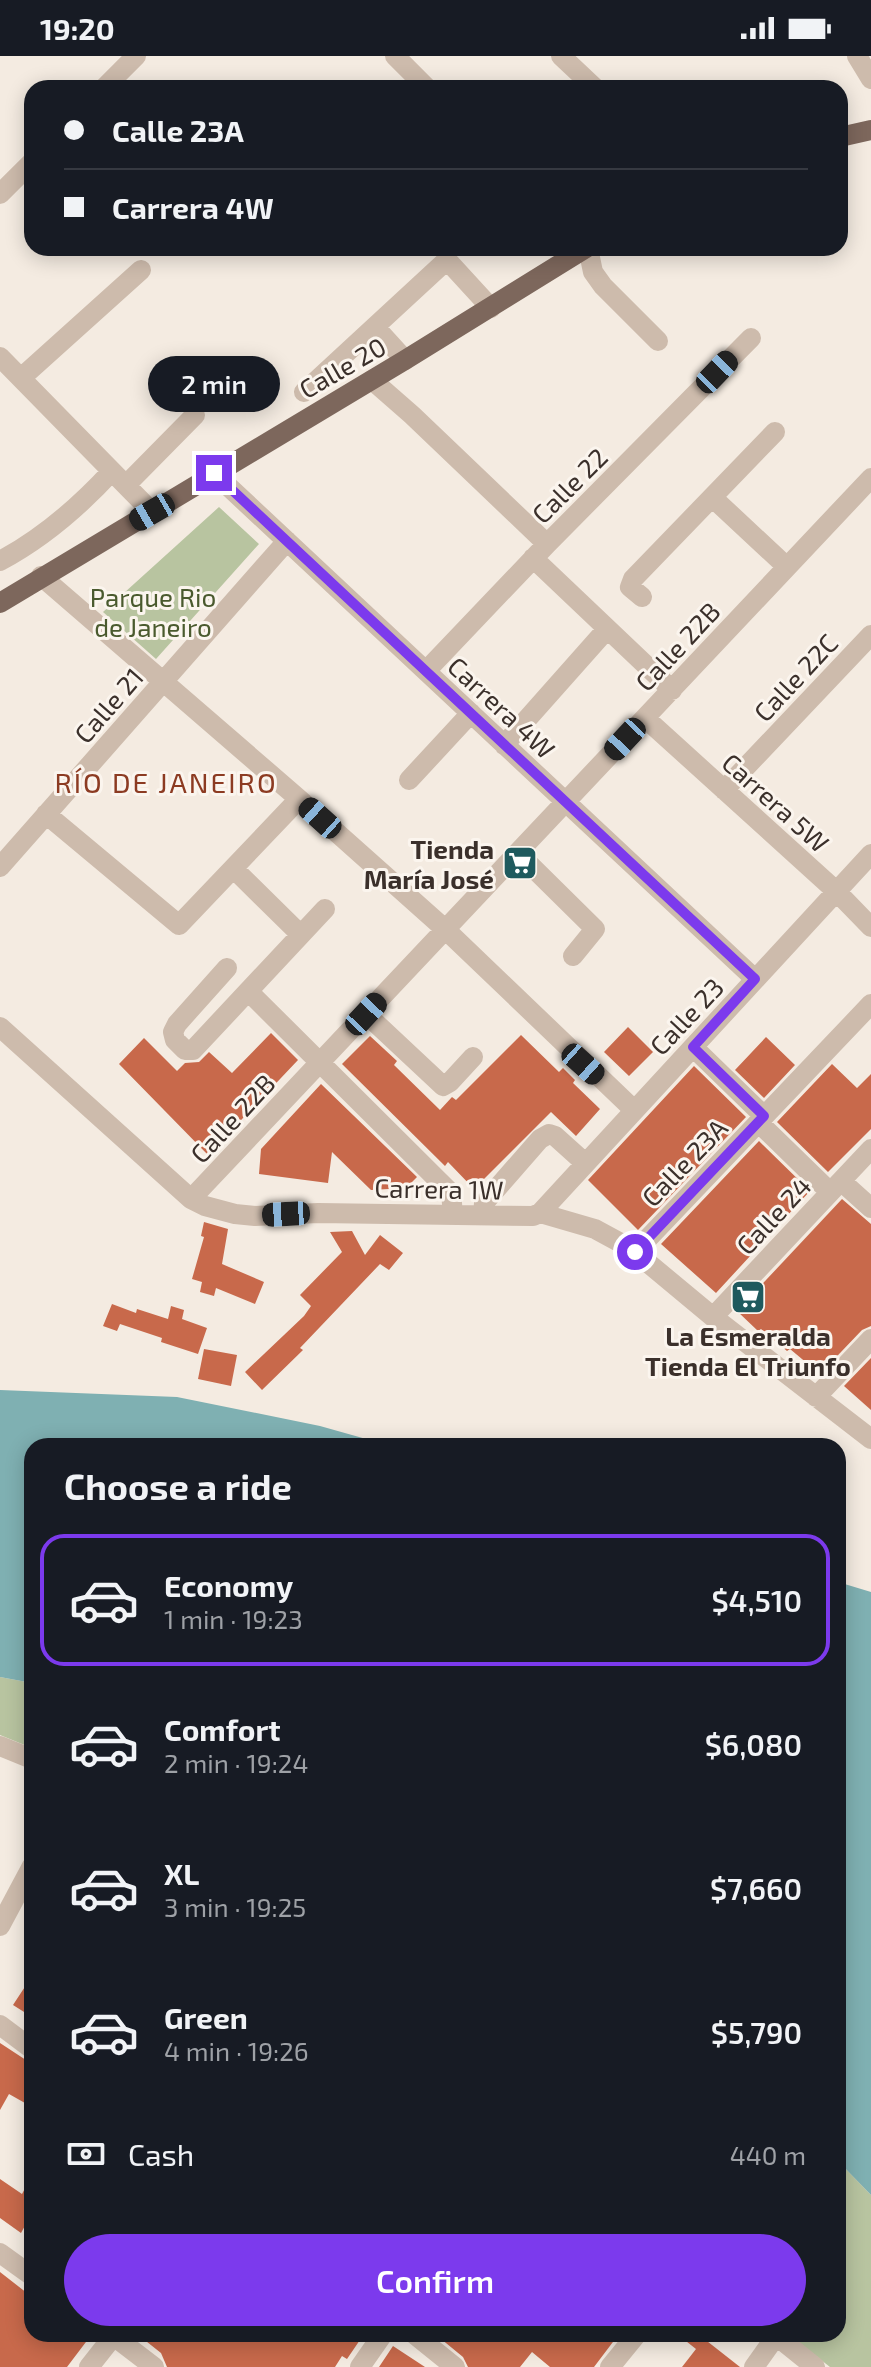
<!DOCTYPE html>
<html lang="en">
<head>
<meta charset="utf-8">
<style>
	:root { --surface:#171b24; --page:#20242c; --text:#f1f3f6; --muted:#9ea1a6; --line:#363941; --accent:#7c3aed }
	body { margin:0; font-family:"Exo 2",sans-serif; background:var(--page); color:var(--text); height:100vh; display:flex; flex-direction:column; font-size:30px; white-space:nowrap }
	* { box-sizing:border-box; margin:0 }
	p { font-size:26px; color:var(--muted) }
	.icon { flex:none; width:44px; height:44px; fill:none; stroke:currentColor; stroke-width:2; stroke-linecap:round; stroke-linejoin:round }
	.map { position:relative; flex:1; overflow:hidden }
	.drawer { position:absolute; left:24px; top:1382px; width:822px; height:904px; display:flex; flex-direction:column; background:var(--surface); border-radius:24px; box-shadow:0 4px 20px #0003 }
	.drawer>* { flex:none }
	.hud { position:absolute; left:24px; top:24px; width:824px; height:176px; border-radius:24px; box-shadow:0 4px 20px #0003; display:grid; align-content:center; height:176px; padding:0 40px; background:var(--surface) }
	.end { position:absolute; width:36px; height:36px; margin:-18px; border:10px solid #7c3aed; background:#fff; box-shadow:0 0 0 4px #fff }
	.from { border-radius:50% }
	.bubble { position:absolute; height:56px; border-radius:28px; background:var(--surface); box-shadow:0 4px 20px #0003; font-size:26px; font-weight:600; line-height:56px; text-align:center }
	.car { position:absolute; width:24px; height:48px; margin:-24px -12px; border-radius:10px; box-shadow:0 0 6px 2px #0007; background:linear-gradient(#222 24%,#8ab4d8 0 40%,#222 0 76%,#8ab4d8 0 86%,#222 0) }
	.hud b { display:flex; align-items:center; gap:28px; height:76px; font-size:30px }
	.hud b+b { border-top:2px solid var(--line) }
	.hud i { width:20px; height:20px; background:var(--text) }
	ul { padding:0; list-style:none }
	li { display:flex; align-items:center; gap:24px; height:132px; margin:0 16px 12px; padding:0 24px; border:4px solid transparent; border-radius:24px }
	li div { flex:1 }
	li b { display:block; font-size:30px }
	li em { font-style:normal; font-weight:600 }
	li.current { border-color:var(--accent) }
	li>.icon { width:72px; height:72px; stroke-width:1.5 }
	h2 { padding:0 40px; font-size:36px; line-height:96px }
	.pay { display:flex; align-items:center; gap:20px; height:88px; padding:0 40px; font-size:30px }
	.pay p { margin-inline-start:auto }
	.cta { display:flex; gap:16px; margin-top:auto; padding:16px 40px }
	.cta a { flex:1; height:92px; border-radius:48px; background:var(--accent); color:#fff; font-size:32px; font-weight:600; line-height:92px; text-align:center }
	.status { display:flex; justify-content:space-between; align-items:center; height:56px; padding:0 40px; background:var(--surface); direction:ltr }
	.status svg { height:22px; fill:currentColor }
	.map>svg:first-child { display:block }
	.green { fill:#b8c4a0 }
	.water { fill:#7fb0b2 }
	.building { fill:#c8694b }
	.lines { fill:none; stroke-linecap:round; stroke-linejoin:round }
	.minor { stroke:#cdbbac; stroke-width:20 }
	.major { stroke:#7d675c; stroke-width:20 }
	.route { stroke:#7c3aed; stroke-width:10 }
	.labels { text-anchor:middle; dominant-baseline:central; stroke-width:6; stroke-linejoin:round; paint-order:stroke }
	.street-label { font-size:26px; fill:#3b302b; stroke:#fbf5ee }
	.park-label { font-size:26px; fill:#4a5a2e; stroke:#fbf5ee }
	.poi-label { font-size:26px; font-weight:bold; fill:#3b302b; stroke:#fbf5ee; text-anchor:end }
	.neighbourhood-label { font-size:28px; letter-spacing:2px; fill:#8c3b22; stroke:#fbf5ee }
</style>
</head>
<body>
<div class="status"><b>19:20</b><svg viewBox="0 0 49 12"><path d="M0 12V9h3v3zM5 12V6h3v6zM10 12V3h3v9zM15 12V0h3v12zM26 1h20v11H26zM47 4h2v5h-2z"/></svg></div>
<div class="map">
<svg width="871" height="2311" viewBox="0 0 871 2311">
	<rect width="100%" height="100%" fill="#f4ebe1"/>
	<path class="green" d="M219,451L259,488L156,603L103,556Z
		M0,1621L32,1627V1692L0,1679Z
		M838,2105L871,2139V2311H830L788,2278H838Z"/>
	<path class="water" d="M0,1334L177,1341L320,1370L391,1390H32V1627L0,1621Z
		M838,1526L871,1536V2139L838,2105Z"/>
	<path class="building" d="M628,971L653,996L629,1020L604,996Z
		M271,977L298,1004L208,1099L119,1008L144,982L177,1015L185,1007L199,1006L209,996L232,1017Z
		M521,979L559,1016L563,1012L575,1024L573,1027L600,1053L576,1080L551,1056L474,1133L448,1106L445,1110L342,1008L370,980L397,1005L394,1009L440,1054L452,1041L456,1044Z
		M766,981L795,1009L764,1042L735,1014Z
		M832,1008L857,1032L871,1018V1073L828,1116L777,1066Z
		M694,1010L746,1061L638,1174L588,1124Z
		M321,1028L417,1121L406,1132L371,1134L332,1096L328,1127L259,1118L261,1093Z
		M759,1085L810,1135L716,1237L661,1188Z
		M842,1143L871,1168V1270L862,1274L820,1318L790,1293L787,1295L761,1273L758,1275L737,1255Z
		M204,1166L228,1173L222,1208L264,1226L255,1248L216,1232L214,1240L200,1236L202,1226L192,1223L204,1181L201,1180Z
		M352,1175L365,1199L380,1179L403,1197L389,1214L380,1208L300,1292L303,1294L262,1334L245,1316L304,1260L311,1250L300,1239L342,1196L330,1176Z
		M112,1248L136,1257L137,1253L168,1263L171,1250L184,1254L182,1263L207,1272L198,1298L161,1286L162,1282L120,1268L117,1275L103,1270Z
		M204,1293L237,1299L231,1330L198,1323Z
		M871,1302V1354L844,1330Z
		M32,1920V1961L13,1949Z
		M0,1987L32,2008V2051L9,2038L0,2054Z
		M32,2119V2157L21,2177L0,2162V2123L22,2138Z
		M0,2216L32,2241V2278H92L67,2311H0Z
		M137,2278H364L347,2303L342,2300L335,2311H167L161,2297Z
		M435,2278H619L594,2311H550L532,2296L520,2311H468L463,2301Z
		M677,2278H698L740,2311H682L696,2293Z
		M393,2290L425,2311H379Z"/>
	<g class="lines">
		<path class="minor" d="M395,0L427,32
			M561,0L595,32
			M857,0L871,23
			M104,32L136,0
			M0,138L32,106
			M588,192L593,216L603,230L658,285
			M375,271L405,304
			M0,301L152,456
			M21,322L141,214
			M372,324L412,359L547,488
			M304,336L447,204L491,252
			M214,417L755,923
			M126,429L195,359
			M713,442L787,511
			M533,502L672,634
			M0,505C43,482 79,451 112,415
			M41,520L299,743L446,874L634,1054
			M642,541L630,531L633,523L775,376
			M426,615L547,488L751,282
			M645,662L836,835L871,871
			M504,689L607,573
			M409,724L471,657
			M724,734L871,579
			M46,758L179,869L299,743
			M518,797L595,873L573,900
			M0,811L287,485
			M234,813L300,878
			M227,912L177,968L173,976L175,984L185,994H193L325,853
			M248,935L451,1137L453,1158
			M366,958L443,1030L450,1026L473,1001
			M0,971L191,1143L205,1150L235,1158L255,1160L318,1157L533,1160L540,1157L595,1173L630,1192L713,1261L871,1383
			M693,991L764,1060
			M758,1066L830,1136
			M841,1125L871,1152
			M191,1143L871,422
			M540,1157L871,798
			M483,1159L484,1147L540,1083L549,1078L555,1080L585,1107
			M635,1196L871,948
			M713,1261L871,1093
			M816,1341L871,1283
			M0,1690L32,1703
			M0,1870L32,1810
			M0,1969L32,1993
			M0,2197L32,2220
			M111,2278L154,2311
			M414,2278L455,2311
			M774,2278L815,2311
			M89,2311L115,2278
			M360,2311L383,2278
			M610,2311L637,2278
			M754,2311L776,2280"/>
		<path class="major" d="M840,81L871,74
			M0,547L405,304L586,192"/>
	</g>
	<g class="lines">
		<path class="route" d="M214,417L755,923L693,991L764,1060L635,1196"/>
	</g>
	<defs>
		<g id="supermarket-square" transform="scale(1.8)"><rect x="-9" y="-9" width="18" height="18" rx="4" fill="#1f5a5e" stroke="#fbf5ee"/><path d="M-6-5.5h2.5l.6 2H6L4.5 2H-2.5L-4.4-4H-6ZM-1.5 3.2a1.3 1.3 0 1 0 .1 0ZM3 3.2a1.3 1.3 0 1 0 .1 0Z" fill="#fff"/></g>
	</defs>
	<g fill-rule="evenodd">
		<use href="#supermarket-square" x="520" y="807"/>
		<use href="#supermarket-square" x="748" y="1241"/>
	</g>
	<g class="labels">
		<g class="street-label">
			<text transform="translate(342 311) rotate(-30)">Calle 20</text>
			<text transform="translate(569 429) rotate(-45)">Calle 22</text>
			<text transform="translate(677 590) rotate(-47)">Calle 22B</text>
			<text transform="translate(795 621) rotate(-47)">Calle 22C</text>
			<text transform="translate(108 649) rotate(-49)">Calle 21</text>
			<text transform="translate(502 651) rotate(43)">Carrera 4W</text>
			<text transform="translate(776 746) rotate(42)">Carrera 5W</text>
			<text transform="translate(686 960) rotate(-47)">Calle 23</text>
			<text transform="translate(232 1062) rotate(-47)">Calle 22B</text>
			<text transform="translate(684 1106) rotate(-46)">Calle 23A</text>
			<text transform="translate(439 1132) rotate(1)">Carrera 1W</text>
			<text transform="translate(773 1159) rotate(-47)">Calle 24</text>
		</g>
		<g class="park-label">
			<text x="153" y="540">Parque Rio<tspan x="153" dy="30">de Janeiro</tspan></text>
		</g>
		<g class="poi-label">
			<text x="494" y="792">Tienda<tspan x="494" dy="30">María José</tspan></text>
			<text x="748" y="1279" text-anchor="middle">La Esmeralda<tspan x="748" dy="30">Tienda El Triunfo</tspan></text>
		</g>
		<g class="neighbourhood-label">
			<text x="166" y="726">RÍO DE JANEIRO</text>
		</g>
	</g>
</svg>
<i class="end from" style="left:635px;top:1196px"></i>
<i class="end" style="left:214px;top:417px"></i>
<div class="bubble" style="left:148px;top:300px;width:132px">2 min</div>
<i class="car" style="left:717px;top:316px;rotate:44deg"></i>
<i class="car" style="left:152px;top:456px;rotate:240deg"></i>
<i class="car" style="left:625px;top:683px;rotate:223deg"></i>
<i class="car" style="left:320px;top:762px;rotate:312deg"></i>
<i class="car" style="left:366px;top:958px;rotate:43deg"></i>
<i class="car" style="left:583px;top:1008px;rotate:132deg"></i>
<i class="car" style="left:286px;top:1158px;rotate:267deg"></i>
<div class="hud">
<b><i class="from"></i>Calle 23A</b>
<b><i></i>Carrera 4W</b>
</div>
<section class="drawer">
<h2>Choose a ride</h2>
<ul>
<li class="current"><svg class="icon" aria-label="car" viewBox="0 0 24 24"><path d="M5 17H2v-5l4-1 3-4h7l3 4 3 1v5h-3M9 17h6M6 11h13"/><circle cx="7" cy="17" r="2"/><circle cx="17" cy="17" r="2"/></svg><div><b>Economy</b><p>1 min · 19:23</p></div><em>$4,510</em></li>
<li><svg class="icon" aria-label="car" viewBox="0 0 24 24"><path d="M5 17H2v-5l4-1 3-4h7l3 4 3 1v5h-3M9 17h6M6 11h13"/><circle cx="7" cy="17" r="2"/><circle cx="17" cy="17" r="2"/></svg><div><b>Comfort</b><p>2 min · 19:24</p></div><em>$6,080</em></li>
<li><svg class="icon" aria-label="car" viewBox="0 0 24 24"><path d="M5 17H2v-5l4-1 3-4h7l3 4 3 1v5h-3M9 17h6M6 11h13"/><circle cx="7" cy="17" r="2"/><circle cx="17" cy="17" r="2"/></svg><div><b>XL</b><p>3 min · 19:25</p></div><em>$7,660</em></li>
<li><svg class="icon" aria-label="car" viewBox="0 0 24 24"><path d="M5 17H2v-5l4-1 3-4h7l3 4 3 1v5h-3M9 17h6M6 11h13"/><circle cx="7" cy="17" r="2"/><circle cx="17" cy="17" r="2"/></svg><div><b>Green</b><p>4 min · 19:26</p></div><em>$5,790</em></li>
</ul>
<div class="pay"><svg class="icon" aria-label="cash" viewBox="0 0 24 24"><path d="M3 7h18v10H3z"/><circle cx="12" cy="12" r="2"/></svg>Cash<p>440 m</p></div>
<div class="cta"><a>Confirm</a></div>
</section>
</div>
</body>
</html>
